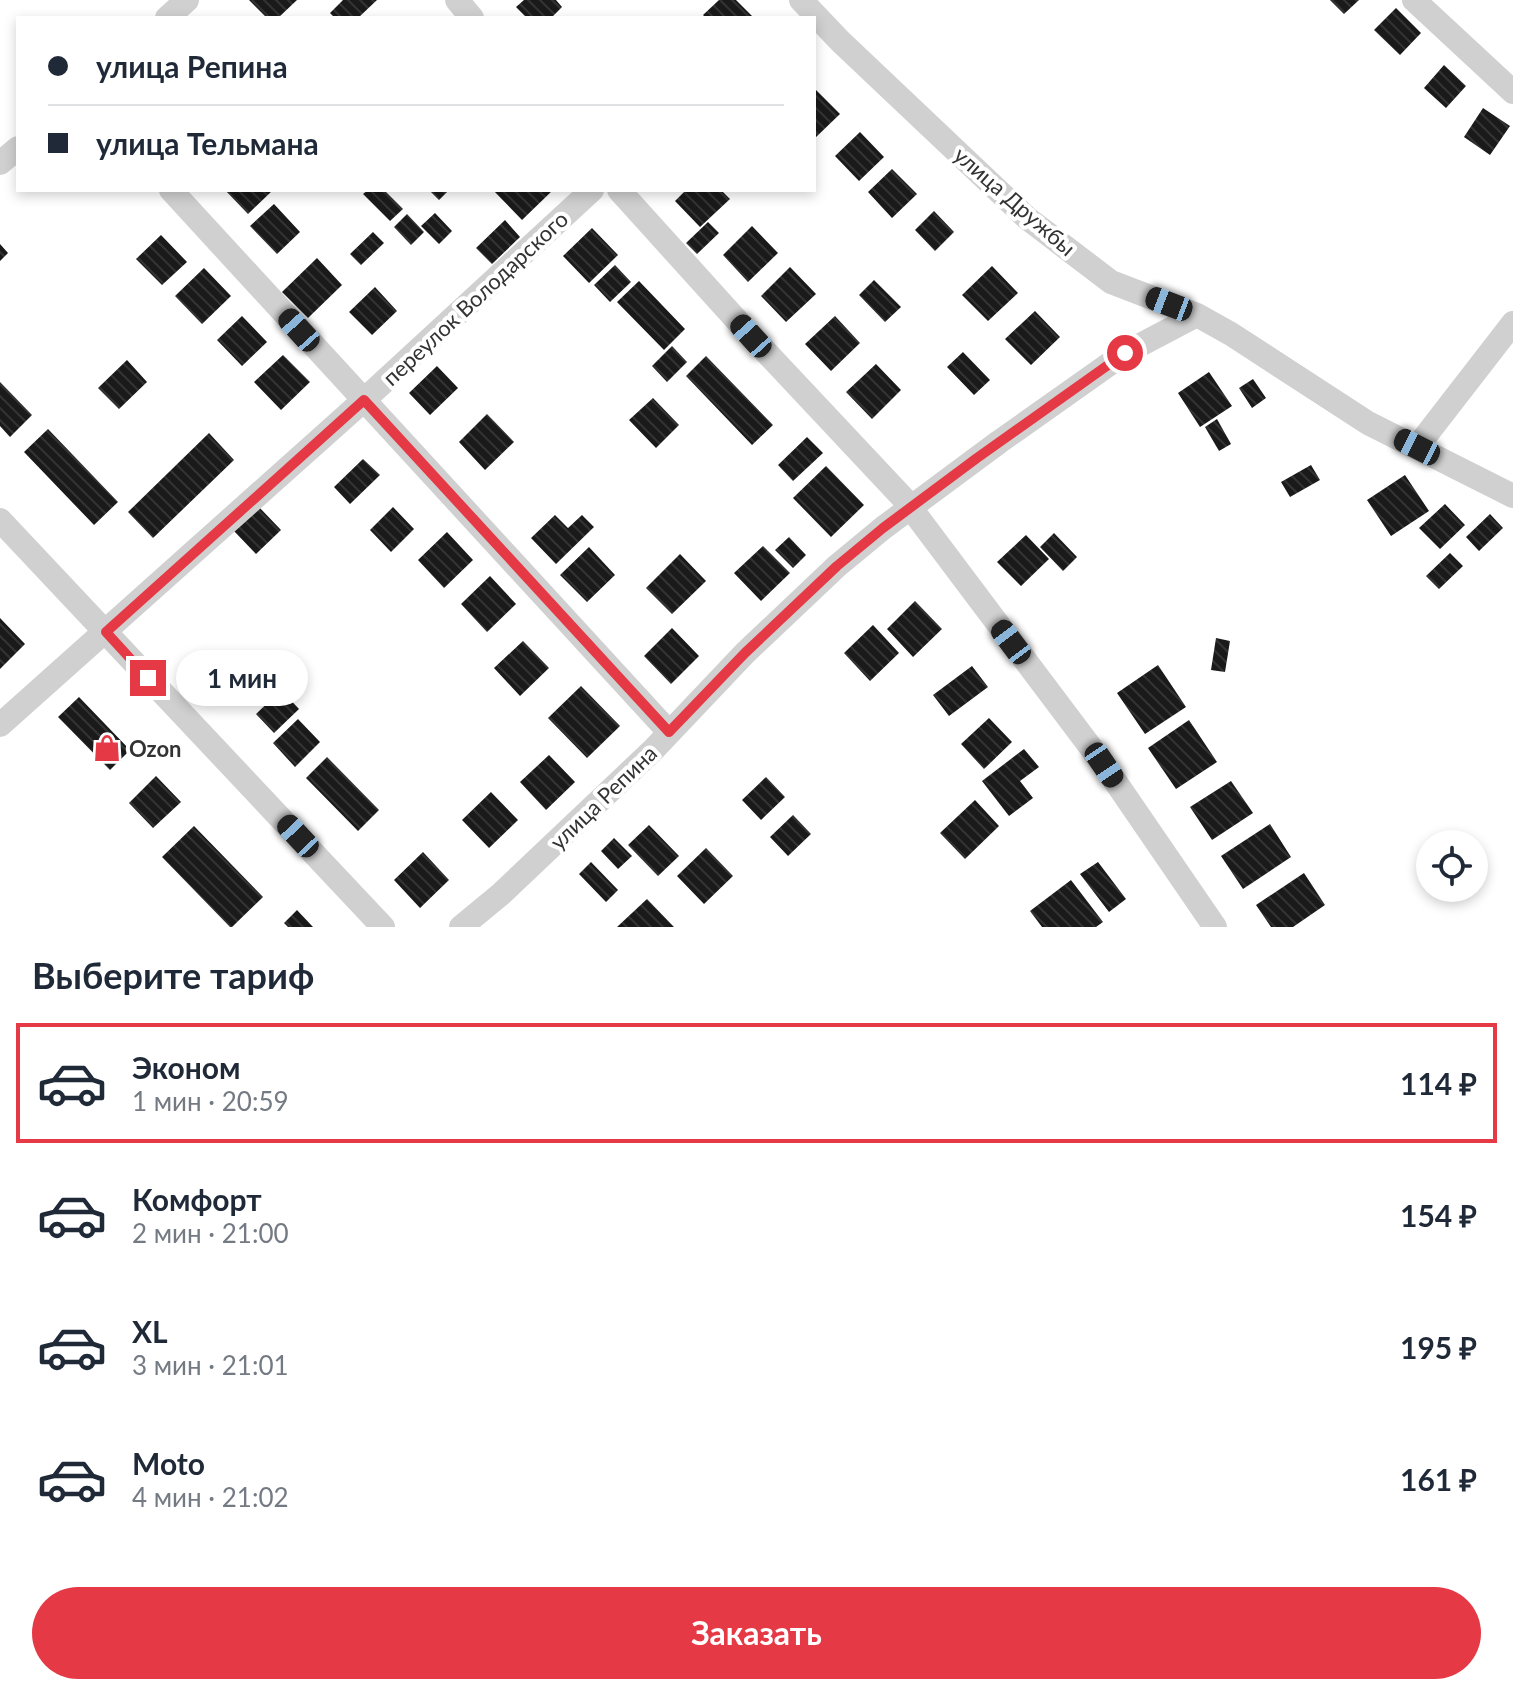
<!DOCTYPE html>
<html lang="ru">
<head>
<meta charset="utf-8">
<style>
	:root { --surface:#fff; --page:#f2f2f3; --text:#1f2937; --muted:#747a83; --line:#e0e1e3; --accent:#e63946 }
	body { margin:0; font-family:Lato,sans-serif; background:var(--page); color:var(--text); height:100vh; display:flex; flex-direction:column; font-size:30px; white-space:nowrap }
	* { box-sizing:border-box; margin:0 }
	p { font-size:26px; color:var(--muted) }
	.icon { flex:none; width:44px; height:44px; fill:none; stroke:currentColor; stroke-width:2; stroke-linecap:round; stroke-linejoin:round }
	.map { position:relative; height:927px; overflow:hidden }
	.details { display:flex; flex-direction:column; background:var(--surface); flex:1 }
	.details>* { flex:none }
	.banner { position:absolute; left:16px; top:16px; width:800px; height:176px; border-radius:0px; box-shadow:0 4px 12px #0003; display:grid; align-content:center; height:176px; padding:0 32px; background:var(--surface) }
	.controls { position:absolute; left:1416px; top:830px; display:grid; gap:16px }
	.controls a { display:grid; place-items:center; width:72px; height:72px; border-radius:50%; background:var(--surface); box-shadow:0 4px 12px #0003; font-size:40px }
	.end { position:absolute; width:36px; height:36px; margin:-18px; border:10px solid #e63946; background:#fff; box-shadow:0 0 0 4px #fff }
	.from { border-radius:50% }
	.bubble { position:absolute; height:56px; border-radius:28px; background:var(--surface); box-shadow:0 4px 12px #0003; font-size:26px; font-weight:700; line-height:56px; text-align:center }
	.car { position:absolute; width:24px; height:48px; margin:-24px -12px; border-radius:10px; box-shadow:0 0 6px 2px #0007; background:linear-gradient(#222 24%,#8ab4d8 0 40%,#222 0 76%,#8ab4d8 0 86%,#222 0) }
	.banner b { display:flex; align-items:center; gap:28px; height:76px; font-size:30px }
	.banner b+b { border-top:2px solid var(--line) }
	.banner i { width:20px; height:20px; background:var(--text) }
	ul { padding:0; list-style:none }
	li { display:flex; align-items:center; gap:24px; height:120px; margin:0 16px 12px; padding:0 16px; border:4px solid transparent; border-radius:0px }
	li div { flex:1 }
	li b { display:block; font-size:30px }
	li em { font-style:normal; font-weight:700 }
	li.active { border-color:var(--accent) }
	li>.icon { width:72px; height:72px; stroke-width:1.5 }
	h2 { padding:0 32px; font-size:36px; line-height:96px }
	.action { display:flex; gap:16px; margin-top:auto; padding:16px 32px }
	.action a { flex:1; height:92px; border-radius:48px; background:var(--accent); color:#fff; font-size:32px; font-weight:700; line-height:92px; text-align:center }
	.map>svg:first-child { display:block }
	.building { fill:url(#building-back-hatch) }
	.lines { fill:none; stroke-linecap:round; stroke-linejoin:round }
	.minor { stroke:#d0d0d0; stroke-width:24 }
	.route { stroke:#e63946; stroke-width:10 }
	.labels { text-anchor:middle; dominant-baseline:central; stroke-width:8; stroke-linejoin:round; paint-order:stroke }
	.street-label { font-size:22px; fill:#333; stroke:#fff }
	.poi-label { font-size:22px; font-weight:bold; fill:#333; stroke:#fff; text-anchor:start }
</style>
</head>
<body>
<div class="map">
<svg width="1513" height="927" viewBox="0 0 1513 927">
	<defs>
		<pattern id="building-back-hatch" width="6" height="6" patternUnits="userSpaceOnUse" patternTransform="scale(2)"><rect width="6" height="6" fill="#1a1a1a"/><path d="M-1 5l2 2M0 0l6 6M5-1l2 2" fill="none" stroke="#333"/></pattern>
	</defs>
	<rect width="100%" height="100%" fill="#fff"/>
	<path class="building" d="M249,0H297L278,18H267Z
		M343,0H377L358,18H335L330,13Z
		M524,0H556L562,7L551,18H527L516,7Z
		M719,0H736L754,18H706L703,15Z
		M1330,0H1359L1344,14Z
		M1396,8L1421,33L1400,55L1374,30Z
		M1444,65L1466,86L1446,108L1424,88Z
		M814,88L840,114L814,139Z
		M1483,108L1510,126L1490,155L1464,137Z
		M860,132L884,157L859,181L835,156Z
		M892,169L917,194L892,218L868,192Z
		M225,190H273L248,214Z
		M368,190H384L403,209L390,221L363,194Z
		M429,190H449L439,200Z
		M493,190H553L522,220Z
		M686,190H721L730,199L700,227L675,201Z
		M274,204L300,232L277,254L250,226Z
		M934,211L954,232L935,251L915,230Z
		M435,213L452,231L439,244L421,226Z
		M407,214L424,232L411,245L394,227Z
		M505,220L520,237L492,264L476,248Z
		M708,222L719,233L697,254L686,243Z
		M752,226L778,253L748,282L723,255Z
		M592,228L618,255L589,283L563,256Z
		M373,232L384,243L361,265L350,254Z
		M161,235L187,262L162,285L136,259Z
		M0,244L8,253L0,261Z
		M317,258L342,285L308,318L282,292Z
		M615,265L631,282L610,302L594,285Z
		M992,266L1018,293L988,321L962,295Z
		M790,267L816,294L786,322L761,296Z
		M204,268L231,296L202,324L175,296Z
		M874,280L901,307L885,322L859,295Z
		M639,281L685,329L664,350L617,302Z
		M375,287L397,311L372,335L349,312Z
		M1035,311L1060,337L1031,365L1005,339Z
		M242,316L267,342L242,366L217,340Z
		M835,316L860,343L831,371L805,344Z
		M672,346L687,362L667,382L652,366Z
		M963,352L990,380L974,395L947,367Z
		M283,355L310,382L281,410L254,382Z
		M706,356L773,425L752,445L686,376Z
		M127,360L147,382L119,409L98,388Z
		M876,364L901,390L872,419L846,392Z
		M437,366L458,388L430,415L409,393Z
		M1209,372L1232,406L1200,427L1178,393Z
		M1253,379L1266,398L1252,408L1239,388Z
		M0,382L32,415L10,437L0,426Z
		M653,398L679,425L656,448L629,420Z
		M487,414L514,442L485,470L459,442Z
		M1217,419L1231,444L1219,451L1205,427Z
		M48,429L118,502L94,525L24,452Z
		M209,433L234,460L153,538L128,512Z
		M807,437L823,453L793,481L778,465Z
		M363,459L380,475L350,504L334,487Z
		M1311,465L1320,480L1290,497L1281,482Z
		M826,466L864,505L831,537L793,498Z
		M1405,475L1429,511L1391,536L1367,500Z
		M1445,504L1465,525L1440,549L1419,528Z
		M259,507L281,530L256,554L234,531Z
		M393,507L414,529L391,552L370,530Z
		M1490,514L1503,528L1479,551L1466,537Z
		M555,515L568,528L582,515L594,527L556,564L531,538Z
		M447,532L473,560L444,588L418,560Z
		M1054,533L1077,557L1063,571L1040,547Z
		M1026,535L1049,559L1021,586L997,562Z
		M789,537L806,555L793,568L775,550Z
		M763,546L790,573L761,601L734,573Z
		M589,547L615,575L587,602L560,575Z
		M1450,553L1463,566L1439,589L1426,576Z
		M680,554L706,581L672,614L646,588Z
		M490,576L516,604L487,632L461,604Z
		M915,601L942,629L913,657L887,629Z
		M0,618L25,644L0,669Z
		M873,625L899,653L870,681L844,653Z
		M672,628L699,656L671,684L644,656Z
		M1216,638L1230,641L1225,672L1211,670Z
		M523,641L549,668L520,696L494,668Z
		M1158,665L1186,707L1145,734L1117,693Z
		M972,666L988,687L949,716L933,695Z
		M581,686L620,726L587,758L548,718Z
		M281,690L299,709L274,733L256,714Z
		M79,697L130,750L110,770L58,717Z
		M989,718L1012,742L984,769L961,744Z
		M298,719L320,742L295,767L273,743Z
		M1189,720L1217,762L1176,789L1148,748Z
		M1024,749L1039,767L1020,781L1033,798L1009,816L982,781Z
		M549,755L575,782L546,810L520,782Z
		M327,757L379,810L358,831L306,778Z
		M156,776L181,802L153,828L129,803Z
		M766,777L785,797L761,820L742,800Z
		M1231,781L1253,813L1212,840L1190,807Z
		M491,792L518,820L489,848L462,820Z
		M975,800L999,826L965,859L940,833Z
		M793,815L811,834L788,856L770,837Z
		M1270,824L1291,857L1243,889L1221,856Z
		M649,825L679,856L658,876L628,845Z
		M194,826L263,897L232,927H230L162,857Z
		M614,838L632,856L618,869L601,851Z
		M706,848L733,876L704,904L677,876Z
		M423,852L449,880L420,908L394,880Z
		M591,862L618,890L606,902L579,874Z
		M1098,862L1126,899L1109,912L1080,874Z
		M1304,873L1325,905L1293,927H1271L1256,905Z
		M1071,880L1103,922L1096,927H1042L1030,911Z
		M647,899L674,927H617Z
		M297,910L313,927H288L284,923Z"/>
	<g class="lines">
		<path class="minor" d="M457,0L472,18
			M801,0L840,41L1027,218L1111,282L1197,315L1231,334L1368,423L1513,496
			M1414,0L1513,92
			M167,18L187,0
			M0,163L18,148
			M171,190L669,732
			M619,190L751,336L904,499L1104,765L1215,927
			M1417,447L1513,323
			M0,520L383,927
			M0,725L364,400L592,190
			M461,927L501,894L654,749L745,653L837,566L883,528L999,442L1125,353L1197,315"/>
	</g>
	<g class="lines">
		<path class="route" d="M148,678L106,632L364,400L669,732L745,653L837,566L883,528L977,458L1125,353"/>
	</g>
	<defs>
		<g id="shop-bare" transform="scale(2.16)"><path d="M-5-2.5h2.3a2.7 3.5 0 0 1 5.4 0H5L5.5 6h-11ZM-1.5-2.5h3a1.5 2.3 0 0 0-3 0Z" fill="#e63946" stroke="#fff" stroke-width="2.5" paint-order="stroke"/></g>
	</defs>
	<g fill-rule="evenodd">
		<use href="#shop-bare" x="107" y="748"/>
	</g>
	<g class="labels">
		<g class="street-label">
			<text transform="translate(1015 201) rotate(41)">улица Дружбы</text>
			<text transform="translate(475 298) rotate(-43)">переулок Володарского</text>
			<text transform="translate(603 797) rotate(-44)">улица Репина</text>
		</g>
		<g class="poi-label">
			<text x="129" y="748">Ozon</text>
		</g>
	</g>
</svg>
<div class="controls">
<a><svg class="icon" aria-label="locate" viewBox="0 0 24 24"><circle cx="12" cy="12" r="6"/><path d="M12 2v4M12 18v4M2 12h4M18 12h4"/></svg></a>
</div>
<i class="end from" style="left:1125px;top:353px"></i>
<i class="end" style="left:148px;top:678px"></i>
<div class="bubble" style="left:176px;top:650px;width:132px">1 мин</div>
<i class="car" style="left:1169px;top:304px;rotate:291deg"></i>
<i class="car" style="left:299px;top:330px;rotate:318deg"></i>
<i class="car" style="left:751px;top:336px;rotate:318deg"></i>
<i class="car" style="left:1417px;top:447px;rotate:297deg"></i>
<i class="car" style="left:1011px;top:642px;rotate:323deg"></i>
<i class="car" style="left:1104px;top:765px;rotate:146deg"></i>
<i class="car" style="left:298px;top:836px;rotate:317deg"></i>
<div class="banner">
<b><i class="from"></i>улица Репина</b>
<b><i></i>улица Тельмана</b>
</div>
</div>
<section class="details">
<h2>Выберите тариф</h2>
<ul>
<li class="active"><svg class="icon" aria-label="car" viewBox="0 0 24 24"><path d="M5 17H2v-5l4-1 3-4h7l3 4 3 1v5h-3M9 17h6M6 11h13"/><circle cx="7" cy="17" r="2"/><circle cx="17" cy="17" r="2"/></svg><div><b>Эконом</b><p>1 мин · 20:59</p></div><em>114 ₽</em></li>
<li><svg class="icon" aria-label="car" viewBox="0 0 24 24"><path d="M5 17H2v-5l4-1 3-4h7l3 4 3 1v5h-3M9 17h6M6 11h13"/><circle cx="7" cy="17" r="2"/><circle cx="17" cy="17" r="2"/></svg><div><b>Комфорт</b><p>2 мин · 21:00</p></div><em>154 ₽</em></li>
<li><svg class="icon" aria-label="car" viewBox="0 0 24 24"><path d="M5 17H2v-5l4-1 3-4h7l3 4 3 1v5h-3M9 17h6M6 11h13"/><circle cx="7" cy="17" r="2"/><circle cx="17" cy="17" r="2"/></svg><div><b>XL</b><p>3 мин · 21:01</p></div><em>195 ₽</em></li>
<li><svg class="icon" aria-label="car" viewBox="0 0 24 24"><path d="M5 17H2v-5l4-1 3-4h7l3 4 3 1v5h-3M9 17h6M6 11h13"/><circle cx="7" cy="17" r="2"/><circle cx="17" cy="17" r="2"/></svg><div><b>Moto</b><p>4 мин · 21:02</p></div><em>161 ₽</em></li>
</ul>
<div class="action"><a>Заказать</a></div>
</section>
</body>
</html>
